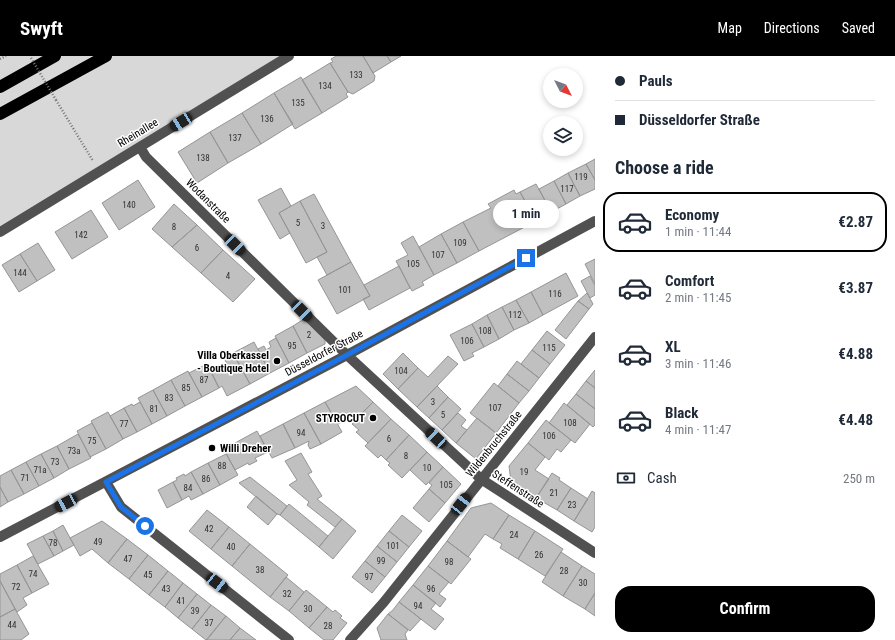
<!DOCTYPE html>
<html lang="en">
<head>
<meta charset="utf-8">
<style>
	:root { --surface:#fff; --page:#f6f6f7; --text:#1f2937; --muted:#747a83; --line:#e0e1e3; --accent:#000 }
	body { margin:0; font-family:"Roboto Condensed",sans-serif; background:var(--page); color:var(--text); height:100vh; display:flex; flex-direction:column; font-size:15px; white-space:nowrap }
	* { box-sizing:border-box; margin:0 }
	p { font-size:13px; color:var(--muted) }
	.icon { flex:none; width:22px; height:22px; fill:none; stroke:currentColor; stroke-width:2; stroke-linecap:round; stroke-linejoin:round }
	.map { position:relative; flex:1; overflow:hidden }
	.sheet { display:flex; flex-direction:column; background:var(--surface); width:300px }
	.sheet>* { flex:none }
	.guide { display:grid; align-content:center; height:88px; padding:0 20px; background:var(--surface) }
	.needle { width:26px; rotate:132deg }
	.fabs { position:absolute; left:543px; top:12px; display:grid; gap:8px }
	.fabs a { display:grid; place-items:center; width:40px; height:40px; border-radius:50%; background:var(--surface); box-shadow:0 2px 6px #0003; font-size:20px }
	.end { position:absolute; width:18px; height:18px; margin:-9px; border:5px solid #1a73e8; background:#fff; box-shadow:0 0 0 2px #fff }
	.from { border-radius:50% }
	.bubble { position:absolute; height:28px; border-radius:14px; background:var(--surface); box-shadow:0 2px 6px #0003; font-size:13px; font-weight:700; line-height:28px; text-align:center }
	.car { position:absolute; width:12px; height:24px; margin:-12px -6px; border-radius:5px; box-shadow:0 0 3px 1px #0007; background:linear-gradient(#222 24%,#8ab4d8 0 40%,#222 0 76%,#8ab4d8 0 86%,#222 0) }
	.guide b { display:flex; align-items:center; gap:14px; height:38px; font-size:15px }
	.guide b+b { border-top:1px solid var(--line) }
	.guide i { width:10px; height:10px; background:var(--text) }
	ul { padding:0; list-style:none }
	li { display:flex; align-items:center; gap:12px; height:60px; margin:0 8px 6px; padding:0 12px; border:2px solid transparent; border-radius:16px }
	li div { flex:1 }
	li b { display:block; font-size:15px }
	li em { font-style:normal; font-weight:700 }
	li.active { border-color:var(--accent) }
	li>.icon { width:36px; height:36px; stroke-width:1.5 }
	h2 { padding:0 20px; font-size:18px; line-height:48px }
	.pay { display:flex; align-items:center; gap:10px; height:44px; padding:0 20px; font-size:15px }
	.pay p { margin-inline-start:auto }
	.primary-button { display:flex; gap:8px; margin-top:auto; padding:8px 20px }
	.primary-button a { flex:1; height:46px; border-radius:16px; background:var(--accent); color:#fff; font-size:16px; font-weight:700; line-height:46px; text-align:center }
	header { display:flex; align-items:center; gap:24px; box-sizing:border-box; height:56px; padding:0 20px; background:var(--accent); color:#fff }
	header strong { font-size:19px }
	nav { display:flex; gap:22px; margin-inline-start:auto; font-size:14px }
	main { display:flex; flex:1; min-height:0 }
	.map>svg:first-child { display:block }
	.green { fill:#d8d8d8 }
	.building { fill:#c0c0c0; stroke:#959595 }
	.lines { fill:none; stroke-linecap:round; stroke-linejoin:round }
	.highway-casing { stroke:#dbdbdb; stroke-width:14 }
	.path { stroke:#737373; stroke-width:2.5; stroke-dasharray:1 2; stroke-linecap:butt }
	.minor { stroke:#515151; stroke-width:10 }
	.highway { stroke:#000; stroke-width:12 }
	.path-bridge { stroke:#737373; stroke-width:2.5; stroke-dasharray:1 2; stroke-linecap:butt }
	.route { stroke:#1a73e8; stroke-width:5 }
	.poi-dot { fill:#000; stroke:#fff; stroke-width:1.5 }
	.labels { text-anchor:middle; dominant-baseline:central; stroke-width:3; stroke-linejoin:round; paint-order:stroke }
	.number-label { font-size:9px; fill:#303030 }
	.street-label { font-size:11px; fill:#000; stroke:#fff }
	.poi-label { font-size:11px; font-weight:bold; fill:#000; stroke:#fff; text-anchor:end }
</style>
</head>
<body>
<header>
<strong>Swyft</strong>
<nav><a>Map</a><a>Directions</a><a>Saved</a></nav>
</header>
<main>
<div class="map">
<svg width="595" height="584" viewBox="0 0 595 584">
	<rect width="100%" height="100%" fill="#fff"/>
	<path class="green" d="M0,0H281L0,170Z"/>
	<path class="building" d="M336,0H363L375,20L374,25L353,38L348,36L330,7L333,6L331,3Z
		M363,0H387L391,6L373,17Z
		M387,0H401L391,6Z
		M330,7L348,36L346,38L348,41L322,57L302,24Z
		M301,21L322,57L295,73L274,37Z
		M274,37L293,68L261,88L242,57Z
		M242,57L261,88L228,107L210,76Z
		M210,76L228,107L197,127L178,96Z
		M595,103V124L586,108Z
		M586,108L595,124V133L580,140L568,117Z
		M568,117L580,140L566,148L554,125Z
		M138,124L155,151L119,174L102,147Z
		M554,125L566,148L551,156L539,133Z
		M536,128L551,156L536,165L520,136Z
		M281,132L291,150L279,157L290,177L280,183L258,144Z
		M514,134L516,138L520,136L536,165L479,195L463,166L491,152L488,148Z
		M314,138L351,206L327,219L317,201L327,196L300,145Z
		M300,145L327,196L306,207L279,157Z
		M174,148L197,169L172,191L152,173Z
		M91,154L108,181L72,203L55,176Z
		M463,166L479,195L457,207L441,178Z
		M197,169L223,194L201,217L172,191Z
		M441,178L457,207L434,219L419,191Z
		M413,180L434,219L422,226L424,229L412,235L396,205L408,199L401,187Z
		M38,187L55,214L37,225L20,198Z
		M223,194L255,223L233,246L201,217Z
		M20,198L37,225L19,236L2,209Z
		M595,203V228L585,208Z
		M351,206L370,240L337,258L318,224Z
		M399,210L410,232L369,254L363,243L370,240L364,229Z
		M566,217L578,240L543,259L531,236Z
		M590,220L595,230V239L590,242L581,225Z
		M531,236L543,259L529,267L516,244Z
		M587,237L593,248L589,253L578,245Z
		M516,244L529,267L514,274L502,251Z
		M578,245L589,253L566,283L555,274Z
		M502,251L514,274L499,283L487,259Z
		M487,259L499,283L484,291L472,268Z
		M304,263L325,284V288L307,297L293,270Z
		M472,268L484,291L472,297L474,300L464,305L450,279Z
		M293,270L307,297L289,307L275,280Z
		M547,275L565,289L550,308L532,294Z
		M276,282L289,307L270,317L258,293L264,290L266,294L271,291L269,286Z
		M254,286L270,317L250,328L233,297Z
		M532,294L550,308L539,322L521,308Z
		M233,297L250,328L227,340L222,330L219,332L212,317L227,308L224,302Z
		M403,297L418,312L398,333L383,318Z
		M448,300L458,308L417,351L398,333L418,312L428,321Z
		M517,305L539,322L529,335L507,318Z
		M205,309L206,312L208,311L219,332L202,341L189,317Z
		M595,314V332L586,325Z
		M188,315L202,341L185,350L171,324Z
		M507,318L529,335L519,347L498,330Z
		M171,324L185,350L167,360L153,334Z
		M586,325L595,332V353L576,338Z
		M494,327L519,347L496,377L470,357Z
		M356,330L373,346L360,359L358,358L338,368L325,346Z
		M437,330L448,341L429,362L417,351Z
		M153,334L167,360L152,368L138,342Z
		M576,338L595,353V369L593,371L567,349Z
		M448,341L461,353L442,374L429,362Z
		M140,346L152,368L137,376L124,352L132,348L133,350Z
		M325,346L342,376L321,388L304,357Z
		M373,346L391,363L368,387L356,376L359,374L352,368Z
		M564,347L590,368L575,387L549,367Z
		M124,352L137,376L123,383L110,360Z
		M108,356L123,383L106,393L91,365Z
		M304,357L321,388L310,393L308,389L309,385L295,392L283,368Z
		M458,357L466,364L461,370L467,374L456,387L442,374Z
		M477,362L496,377L476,403L456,387Z
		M391,363L409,379L386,404L381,399L378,402L365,390Z
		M546,364L571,384L561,396L557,393L549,404L528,387Z
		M92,367L106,393L90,401L77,375Z
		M283,368L295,392L272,402L260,380Z
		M257,375L268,396L255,402L257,405L249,409L248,407L235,414L224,393Z
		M78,378L91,402L69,413L57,390Z
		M409,379L427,396L402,422L388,409L390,407L386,404Z
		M528,387L545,401L535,414L549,423L536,442L511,426L509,410Z
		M57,390L69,413L54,422L41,398Z
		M427,396L443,411L426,429L410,414Z
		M301,397L312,416L308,418L322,440L317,443L342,463L335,471L307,449L309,446L289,429L297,424L285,405Z
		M41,398L54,422L39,430L26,406Z
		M226,398L238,419L220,429L208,407Z
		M26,406L39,430L24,438L11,414Z
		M208,407L220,429L203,438L191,416Z
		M443,411L461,428L445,447L429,433L432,429L429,427Z
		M11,414L24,438L8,446L0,431V420Z
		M191,416L203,438L191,444L189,440L182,444L173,426L177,424L176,422L184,418L185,420Z
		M552,417L560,422L559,424L571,432L557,454L536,442Z
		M250,421L287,450L280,459L277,458L239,427Z
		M173,426L182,444L167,452L158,434Z
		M0,431L8,446L0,451Z
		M571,432L588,443L574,465L557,454Z
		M429,433L445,447L429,466L413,452Z
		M592,435L595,437V471L592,476L574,465Z
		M256,440L277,458L268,469L247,451Z
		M491,447L509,459L493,483L485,478L468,501L447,485L471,452Z
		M289,448L328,480L319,491L280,459Z
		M207,454L229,471L211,493L189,475Z
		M402,459L422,475L409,491L389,475Z
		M509,459L535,475L518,503L500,492L502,488L493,483Z
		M342,463L356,475L333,503L319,491Z
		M102,465L127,483L108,507L92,493L80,500L70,482Z
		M63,469L74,489L63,495L53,475Z
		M229,471L250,488L232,510L211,493Z
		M53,475L63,495L54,500L43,480Z
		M389,475L409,491L397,506L377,490Z
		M535,475L563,493L545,520L518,503Z
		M43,480L54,500L38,508L27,488Z
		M127,483L148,499L129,523L108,507Z
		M447,485L471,503L451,528L428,510Z
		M250,488L288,519L270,541L232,510Z
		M377,490L397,506L385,521L365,505Z
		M561,496L582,510L563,540L542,526Z
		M148,499L168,515L149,539L129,523Z
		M33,500L49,528L32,537L17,509Z
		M365,505L385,521L372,537L352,521Z
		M17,509L32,537L23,542L27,549L17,556L0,525V518Z
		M428,510L449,526L439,538L446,543L440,551L413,529Z
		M582,510L595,518V537L585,553L563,540Z
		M168,515L183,527L165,551L149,539Z
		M286,521L304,536L289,555L270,541Z
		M0,525L15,553L0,561Z
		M183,527L197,538L178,562L165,551Z
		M413,529L436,547L431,553L444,563L435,574L399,546Z
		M306,534L327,551L309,572L289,555Z
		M595,537V560L585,553Z
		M197,538L211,549L192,573L178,562Z
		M399,546L421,563L410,575L388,558L393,554Z
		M211,549L226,560L206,584L192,573Z
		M327,551L333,556L335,554L342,560L340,562L347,567L333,584H324L309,572Z
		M15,553L29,578L21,584H0V561Z
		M388,558L408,574L405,578L407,584H381L377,572Z
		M226,560L240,572L230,584H207Z
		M240,572L256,584H230Z"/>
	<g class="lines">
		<g class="highway-casing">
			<path id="highway" d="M0,31L55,0
				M0,58L106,0"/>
		</g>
		<path class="path" d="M0,3L6,0
			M56,44L93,105"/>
		<path class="minor" d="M140,91L146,101L347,299L481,423L595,497
			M0,176L289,0
			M106,426L121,451L289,584
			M0,481L347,299L595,165
			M350,584L384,546L595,281"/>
		<use href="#highway" class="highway"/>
		<path class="path-bridge" d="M31,2L56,44"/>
	</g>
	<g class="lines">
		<path class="route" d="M145,470L121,451L106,426L347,299L526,202"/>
	</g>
	<g class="poi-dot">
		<circle cx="277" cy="305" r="4"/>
		<circle cx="373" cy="362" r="4"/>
		<circle cx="212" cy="392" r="4"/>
	</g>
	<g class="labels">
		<g class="number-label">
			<text x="356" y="19">133</text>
			<text x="325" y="30">134</text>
			<text x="298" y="47">135</text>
			<text x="267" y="63">136</text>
			<text x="235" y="82">137</text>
			<text x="203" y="102">138</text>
			<text x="581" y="121">119</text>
			<text x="567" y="133">117</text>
			<text x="129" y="149">140</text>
			<text x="298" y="167">5</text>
			<text x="323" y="170">3</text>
			<text x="174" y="171">8</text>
			<text x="81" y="179">142</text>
			<text x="460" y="187">109</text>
			<text x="197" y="192">6</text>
			<text x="438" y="199">107</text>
			<text x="413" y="208">105</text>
			<text x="20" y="217">144</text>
			<text x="228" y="220">4</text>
			<text x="345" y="234">101</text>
			<text x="555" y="238">116</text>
			<text x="515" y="259">112</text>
			<text x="485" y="275">108</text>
			<text x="309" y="279">2</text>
			<text x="467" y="285">106</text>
			<text x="292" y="290">95</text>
			<text x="549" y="292">115</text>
			<text x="401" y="315">104</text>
			<text x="204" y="324">87</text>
			<text x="186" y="332">85</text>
			<text x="169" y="342">83</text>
			<text x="433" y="346">3</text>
			<text x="495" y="352">107</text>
			<text x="154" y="353">81</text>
			<text x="443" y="359">5</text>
			<text x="570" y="367">108</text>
			<text x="124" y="368">77</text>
			<text x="301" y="377">94</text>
			<text x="549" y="380">106</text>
			<text x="389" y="383">6</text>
			<text x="92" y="385">75</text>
			<text x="74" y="395">73a</text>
			<text x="406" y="400">8</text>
			<text x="55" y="406">73</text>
			<text x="222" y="410">88</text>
			<text x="427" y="412">10</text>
			<text x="40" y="414">71a</text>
			<text x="524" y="416">19</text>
			<text x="25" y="422">71</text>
			<text x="206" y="423">86</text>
			<text x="446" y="429">105</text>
			<text x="188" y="432">84</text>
			<text x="554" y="437">21</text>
			<text x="572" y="449">23</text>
			<text x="209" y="473">42</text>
			<text x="514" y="479">24</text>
			<text x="98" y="486">49</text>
			<text x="53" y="487">78</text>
			<text x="393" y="490">101</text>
			<text x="231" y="491">40</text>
			<text x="539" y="499">26</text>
			<text x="128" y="503">47</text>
			<text x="381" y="505">99</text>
			<text x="449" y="506">98</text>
			<text x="260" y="514">38</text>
			<text x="564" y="515">28</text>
			<text x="33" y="518">74</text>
			<text x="148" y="519">45</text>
			<text x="369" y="521">97</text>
			<text x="583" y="527">30</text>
			<text x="16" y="531">72</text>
			<text x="166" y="533">43</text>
			<text x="431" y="533">96</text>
			<text x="287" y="538">32</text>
			<text x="181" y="545">41</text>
			<text x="418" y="550">94</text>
			<text x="308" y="553">30</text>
			<text x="195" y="555">39</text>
			<text x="209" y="567">37</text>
			<text x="12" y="569">44</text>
			<text x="328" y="570">28</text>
		</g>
		<g class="street-label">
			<text transform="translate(138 77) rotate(-31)">Rheinallee</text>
			<text transform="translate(208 145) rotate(45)">Wodanstraße</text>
			<text transform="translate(324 297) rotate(-28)">Düsseldorfer Straße</text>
			<text transform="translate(494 388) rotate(-51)">Wildenbruchstraße</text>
			<text transform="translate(518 433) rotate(33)">Steffenstraße</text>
		</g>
		<g class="poi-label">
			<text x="269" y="299">Villa Oberkassel<tspan x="269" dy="13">- Boutique Hotel</tspan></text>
			<text x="365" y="362">STYROCUT</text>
			<text x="220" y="392" text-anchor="start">Willi Dreher</text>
		</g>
	</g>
</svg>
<div class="fabs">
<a><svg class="needle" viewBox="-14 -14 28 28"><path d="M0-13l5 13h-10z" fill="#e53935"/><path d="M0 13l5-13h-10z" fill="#747a83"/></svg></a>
<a><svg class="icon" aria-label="layers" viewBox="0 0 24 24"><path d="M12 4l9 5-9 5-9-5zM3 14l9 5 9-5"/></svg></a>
</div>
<i class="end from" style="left:145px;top:470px"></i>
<i class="end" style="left:526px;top:202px"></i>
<div class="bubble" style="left:493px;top:144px;width:66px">1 min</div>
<i class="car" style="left:181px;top:66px;rotate:239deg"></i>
<i class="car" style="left:235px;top:189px;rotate:135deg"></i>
<i class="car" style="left:302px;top:255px;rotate:135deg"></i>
<i class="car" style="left:436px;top:382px;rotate:313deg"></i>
<i class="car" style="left:66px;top:447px;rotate:242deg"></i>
<i class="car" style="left:461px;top:448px;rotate:38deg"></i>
<i class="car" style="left:217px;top:527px;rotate:128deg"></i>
</div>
<section class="sheet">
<div class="guide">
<b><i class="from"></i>Pauls</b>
<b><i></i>Düsseldorfer Straße</b>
</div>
<h2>Choose a ride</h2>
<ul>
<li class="active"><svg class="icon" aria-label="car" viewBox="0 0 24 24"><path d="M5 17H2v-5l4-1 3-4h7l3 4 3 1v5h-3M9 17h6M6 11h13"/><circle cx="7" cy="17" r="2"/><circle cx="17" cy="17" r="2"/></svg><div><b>Economy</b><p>1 min · 11:44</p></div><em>€2.87</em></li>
<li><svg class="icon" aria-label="car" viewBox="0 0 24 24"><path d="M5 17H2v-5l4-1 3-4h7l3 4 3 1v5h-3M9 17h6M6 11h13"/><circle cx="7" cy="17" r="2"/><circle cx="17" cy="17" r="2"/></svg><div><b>Comfort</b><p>2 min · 11:45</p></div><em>€3.87</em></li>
<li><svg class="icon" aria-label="car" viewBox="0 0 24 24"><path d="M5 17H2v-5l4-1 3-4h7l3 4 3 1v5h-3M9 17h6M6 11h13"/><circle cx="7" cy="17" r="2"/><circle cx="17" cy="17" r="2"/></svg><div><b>XL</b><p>3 min · 11:46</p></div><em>€4.88</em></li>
<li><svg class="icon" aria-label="car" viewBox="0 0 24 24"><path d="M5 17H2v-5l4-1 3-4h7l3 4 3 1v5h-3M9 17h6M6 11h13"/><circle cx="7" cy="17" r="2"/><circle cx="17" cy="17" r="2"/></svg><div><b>Black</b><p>4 min · 11:47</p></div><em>€4.48</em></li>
</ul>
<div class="pay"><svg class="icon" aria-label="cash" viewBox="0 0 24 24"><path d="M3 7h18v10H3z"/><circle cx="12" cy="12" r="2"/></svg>Cash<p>250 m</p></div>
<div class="primary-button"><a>Confirm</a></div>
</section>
</main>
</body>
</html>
